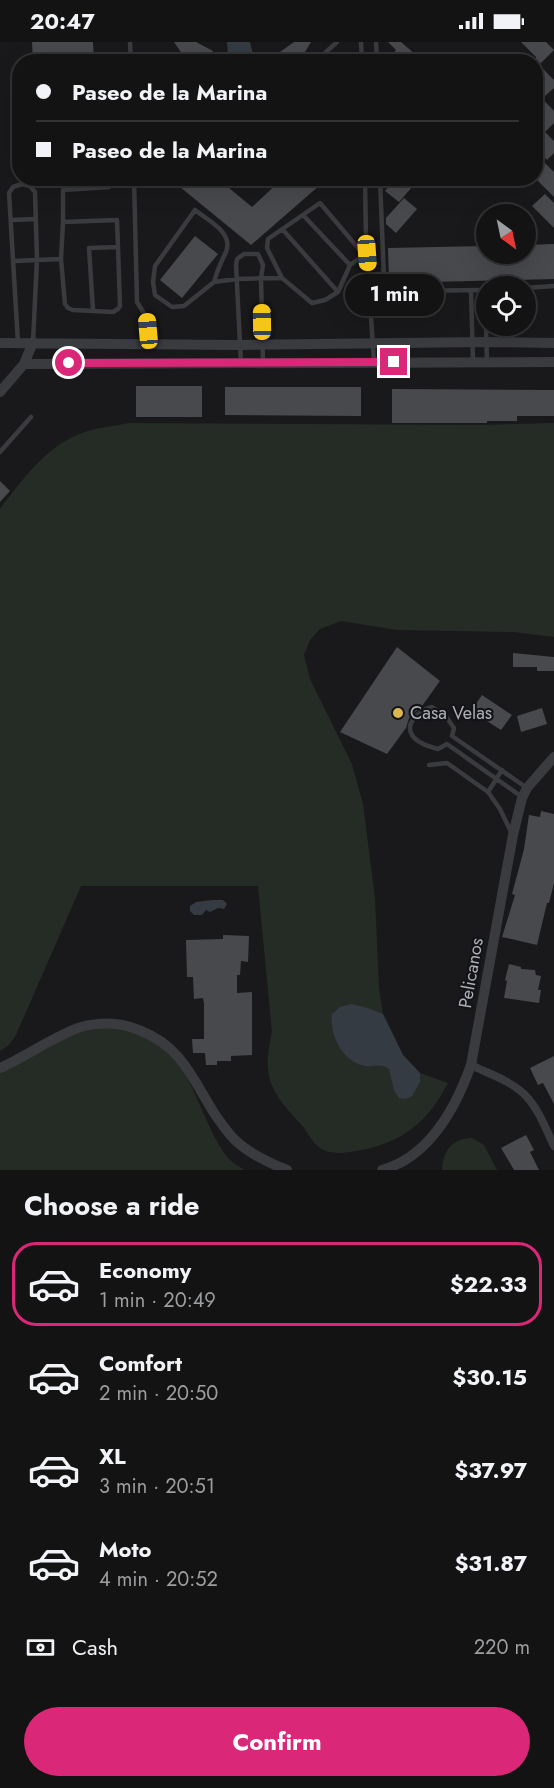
<!DOCTYPE html>
<html lang="en">
<head>
<meta charset="utf-8">
<style>
	:root { --surface:#131314; --page:#202022; --text:#f1f3f6; --muted:#9d9ea0; --line:#323234; --accent:#db2777 }
	body { margin:0; font-family:Jost,sans-serif; background:var(--page); color:var(--text); height:100vh; display:flex; flex-direction:column; font-size:22px; white-space:nowrap }
	* { box-sizing:border-box; margin:0 }
	p { font-size:20px; color:var(--muted) }
	.icon { flex:none; width:33px; height:33px; fill:none; stroke:currentColor; stroke-width:2; stroke-linecap:round; stroke-linejoin:round }
	.map { position:relative; height:1128px; overflow:hidden }
	.sheet { display:flex; flex-direction:column; background:var(--surface); flex:1 }
	.sheet>* { flex:none }
	.banner { position:absolute; left:12px; top:12px; width:531px; height:132px; border-radius:24px; box-shadow:0 6px 24px #0002,0 0 0 2px var(--line); display:grid; align-content:center; height:132px; padding:0 24px; background:var(--surface) }
	.needle { width:39px; rotate:147deg }
	.tools { position:absolute; left:476px; top:162px; display:grid; gap:12px }
	.tools a { display:grid; place-items:center; width:60px; height:60px; border-radius:50%; background:var(--surface); box-shadow:0 6px 24px #0002,0 0 0 2px var(--line); font-size:30px }
	.end { position:absolute; width:27px; height:27px; margin:-14px; border:8px solid #db2777; background:#fff; box-shadow:0 0 0 3px #fff }
	.from { border-radius:50% }
	.bubble { position:absolute; height:42px; border-radius:21px; background:var(--surface); box-shadow:0 6px 24px #0002,0 0 0 2px var(--line); font-size:20px; font-weight:700; line-height:42px; text-align:center }
	.car { position:absolute; width:18px; height:36px; margin:-18px -9px; border-radius:8px; box-shadow:0 0 4px 2px #0007; background:linear-gradient(#f5c518 24%,#345 0 40%,#f5c518 0 76%,#345 0 86%,#f5c518 0) }
	.banner b { display:flex; align-items:center; gap:21px; height:57px; font-size:22px }
	.banner b+b { border-top:2px solid var(--line) }
	.banner i { width:15px; height:15px; background:var(--text) }
	ul { padding:0; list-style:none }
	li { display:flex; align-items:center; gap:18px; height:84px; margin:0 12px 9px; padding:0 12px; border:3px solid transparent; border-radius:24px }
	li div { flex:1 }
	li b { display:block; font-size:22px }
	li em { font-style:normal; font-weight:700 }
	li.on { border-color:var(--accent) }
	li>.icon { width:54px; height:54px; stroke-width:1.5 }
	h2 { padding:0 24px; font-size:27px; line-height:72px }
	.pay { display:flex; align-items:center; gap:15px; height:66px; padding:0 24px; font-size:22px }
	.pay p { margin-inline-start:auto }
	.primary-button { display:flex; gap:12px; margin-top:auto; padding:12px 24px }
	.primary-button a { flex:1; height:69px; border-radius:36px; background:var(--accent); color:#fff; font-size:24px; font-weight:700; line-height:69px; text-align:center }
	.status { display:flex; justify-content:space-between; align-items:center; height:42px; padding:0 30px; background:var(--surface); direction:ltr }
	.status svg { height:16px; fill:currentColor }
	.map>svg:first-child { display:block }
	.green { fill:#252c26 }
	.water { fill:#343b42 }
	.building { fill:#48494d }
	.lines { fill:none; stroke-linecap:round; stroke-linejoin:round }
	.service { stroke:#3a3b3f; stroke-width:4.5 }
	.minor { stroke:#3a3b3f; stroke-width:8 }
	.tertiary { stroke:#3a3b3f; stroke-width:10 }
	.route { stroke:#db2777; stroke-width:8 }
	.poi-dot { fill:#ddb64f; stroke:#141416; stroke-width:2 }
	.labels { text-anchor:middle; dominant-baseline:central; stroke-width:4.5; stroke-linejoin:round; paint-order:stroke }
	.poi-label { font-size:18px; fill:#adb0b9; stroke:#141416; text-anchor:start }
	.street-label { font-size:18px; fill:#adb0b9; stroke:#141416 }
</style>
</head>
<body>
<div class="status"><b>20:47</b><svg viewBox="0 0 49 12"><path d="M0 12V9h3v3zM5 12V6h3v6zM10 12V3h3v9zM15 12V0h3v12zM26 1h20v11H26zM47 4h2v5h-2z"/></svg></div>
<div class="map">
<svg width="554" height="1128" viewBox="0 0 554 1128">
	<rect width="100%" height="100%" fill="#19191b"/>
	<path class="green" d="M129,381L477,383L554,381V595L513,590L397,588L341,579L320,587L310,598L304,613L310,637L352,722L363,762L375,856L379,946L383,972L403,1013L420,1031L448,1041C428,1081 400,1102 356,1109C344,1111 330,1113 320,1106C311,1100 307,1088 300,1081C269,1049 262,1033 272,990L258,844H81L16,993L9,1003L0,1009V467C23,437 49,400 88,389C101,385 116,384 129,381Z
		M109,985C119,987 131,987 141,990C192,1007 198,1081 230,1118C234,1122 240,1125 245,1128H0V1028L76,991Z
		M472,1096L484,1103L497,1128H442C443,1108 452,1097 472,1096Z"/>
	<path class="water" d="M227,0H250L253,12L260,19H225L228,14Z
		M213,858H223L227,862L224,867L218,866L210,870L206,868L202,873H194L190,869V864L196,860Z
		M351,962L368,966L383,972L403,1013L420,1031V1040L412,1054L406,1057L399,1056L394,1048L389,1027C380,1021 375,1025 366,1024C343,1022 329,992 332,972L340,965Z"/>
	<path class="building" d="M32,0H93L94,20H33Z
		M174,0H196L213,9L208,20H183L185,16Z
		M294,0H311L299,20H266Z
		M388,0H401L416,13L410,20H386L396,8Z
		M521,0H546L554,8L539,23L554,38V46L545,54L536,44V15Z
		M536,50L554,69V81L545,90L554,99V111L547,118L536,106V85L540,80L536,75Z
		M541,117L554,130V155L536,137V123Z
		M169,136H217L252,165L283,136H328L251,203Z
		M396,136H420L399,160L385,149Z
		M545,152L554,161V186L532,164Z
		M404,156L417,167L396,191L386,182V176Z
		M195,194L218,212L182,256L160,238Z
		M554,202V237L392,241L389,237L388,206L486,204V212H525V203Z
		M136,344H202V375H136Z
		M225,345H361V374L225,373Z
		M392,347L554,348V374H517V379H487V381H392Z
		M0,439L10,449L0,460Z
		M397,605L440,639L422,664L409,676L406,686L387,712L340,690Z
		M513,611L554,615V629H537V625H513Z
		M482,653L512,673L501,688L485,678L487,675L473,666Z
		M542,666L547,682L521,690L517,674Z
		M541,769L554,772V841L549,861H547L537,903L502,895L515,853L512,852L524,807L529,773L540,775Z
		M223,893L249,894L248,920L241,919L240,933H237V951L252,950V1013L231,1014V1019H217V1023H206L205,1011H193L192,997H204V962L203,956L194,957L193,935H187L186,898L223,897Z
		M509,922L521,925V927L535,928L536,933L541,934L538,948H541L539,961L504,956L507,939L505,938Z
		M554,1014V1062L543,1041L538,1043L530,1026Z
		M526,1093L534,1108L530,1110L539,1128H514L501,1106Z"/>
	<g class="lines">
		<path class="service" d="M130,0L131,20
			M361,0L362,20
			M376,0L377,20
			M315,20L337,0
			M134,136L137,260L147,276L149,302
			M365,136L366,200L374,320
			M380,136L384,238L388,244L398,249L486,248
			M303,173L350,223
			M11,178L36,177
			M63,180V148L109,145
			M283,188L338,250
			M14,219L61,217
			M282,236L267,206L268,197L320,161L364,213
			M214,240C217,229 221,220 226,210C234,190 207,178 195,168L155,224L153,240L155,253L172,265L184,264L214,240L237,237L282,236L312,261L325,258L338,250L350,223L367,211
			M525,246L554,244
			M471,248L473,320
			M485,248L487,321
			M93,268L89,206L118,205L120,264L118,267L113,270L73,268L68,266L65,262L61,217L63,180L117,178L118,205
			M18,301L9,151L13,145L22,142L30,144L35,150L37,217L33,300
			M241,321L236,223L237,217L244,212H258L263,223L261,236L263,321
			M0,410L31,375
			M429,723L447,721L488,750L500,767L511,790
			M488,750L502,728
			M522,755L447,702L438,707C430,705 417,701 412,693C404,680 422,667 432,665L447,676L454,686L452,694L527,746"/>
		<path class="minor" d="M471,1023C489,1032 512,1039 526,1054C539,1068 546,1087 554,1104"/>
		<path class="tertiary" d="M0,301L240,303L485,300L554,301
			M24,322L33,300
			M0,350L24,322L554,320
			M0,1026C25,1015 56,993 81,985C100,980 121,980 139,988C183,1005 192,1037 216,1074C222,1082 228,1092 236,1099C250,1112 269,1121 287,1128
			M382,1128C429,1115 456,1065 471,1023L513,793L522,756L527,746L554,715"/>
	</g>
	<g class="lines">
		<path class="route" d="M69,321L394,320"/>
	</g>
	<circle class="poi-dot" cx="398" cy="671" r="6"/>
	<g class="labels">
		<g class="poi-label">
			<text x="410" y="671">Casa Velas</text>
		</g>
		<g class="street-label">
			<text transform="translate(471 931) rotate(-80)">Pelicanos</text>
		</g>
	</g>
</svg>
<div class="tools">
<a><svg class="needle" viewBox="-14 -14 28 28"><path d="M0-13l5 13h-10z" fill="#e53935"/><path d="M0 13l5-13h-10z" fill="#9d9ea0"/></svg></a>
<a><svg class="icon" aria-label="locate" viewBox="0 0 24 24"><circle cx="12" cy="12" r="6"/><path d="M12 2v4M12 18v4M2 12h4M18 12h4"/></svg></a>
</div>
<i class="end from" style="left:69px;top:321px"></i>
<i class="end" style="left:394px;top:320px"></i>
<div class="bubble" style="left:345px;top:232px;width:99px">1 min</div>
<i class="car" style="left:367px;top:211px;rotate:176deg"></i>
<i class="car" style="left:262px;top:280px;rotate:359deg"></i>
<i class="car" style="left:148px;top:289px;rotate:355deg"></i>
<div class="banner">
<b><i class="from"></i>Paseo de la Marina</b>
<b><i></i>Paseo de la Marina</b>
</div>
</div>
<section class="sheet">
<h2>Choose a ride</h2>
<ul>
<li class="on"><svg class="icon" aria-label="car" viewBox="0 0 24 24"><path d="M5 17H2v-5l4-1 3-4h7l3 4 3 1v5h-3M9 17h6M6 11h13"/><circle cx="7" cy="17" r="2"/><circle cx="17" cy="17" r="2"/></svg><div><b>Economy</b><p>1 min · 20:49</p></div><em>$22.33</em></li>
<li><svg class="icon" aria-label="car" viewBox="0 0 24 24"><path d="M5 17H2v-5l4-1 3-4h7l3 4 3 1v5h-3M9 17h6M6 11h13"/><circle cx="7" cy="17" r="2"/><circle cx="17" cy="17" r="2"/></svg><div><b>Comfort</b><p>2 min · 20:50</p></div><em>$30.15</em></li>
<li><svg class="icon" aria-label="car" viewBox="0 0 24 24"><path d="M5 17H2v-5l4-1 3-4h7l3 4 3 1v5h-3M9 17h6M6 11h13"/><circle cx="7" cy="17" r="2"/><circle cx="17" cy="17" r="2"/></svg><div><b>XL</b><p>3 min · 20:51</p></div><em>$37.97</em></li>
<li><svg class="icon" aria-label="car" viewBox="0 0 24 24"><path d="M5 17H2v-5l4-1 3-4h7l3 4 3 1v5h-3M9 17h6M6 11h13"/><circle cx="7" cy="17" r="2"/><circle cx="17" cy="17" r="2"/></svg><div><b>Moto</b><p>4 min · 20:52</p></div><em>$31.87</em></li>
</ul>
<div class="pay"><svg class="icon" aria-label="cash" viewBox="0 0 24 24"><path d="M3 7h18v10H3z"/><circle cx="12" cy="12" r="2"/></svg>Cash<p>220 m</p></div>
<div class="primary-button"><a>Confirm</a></div>
</section>
</body>
</html>
